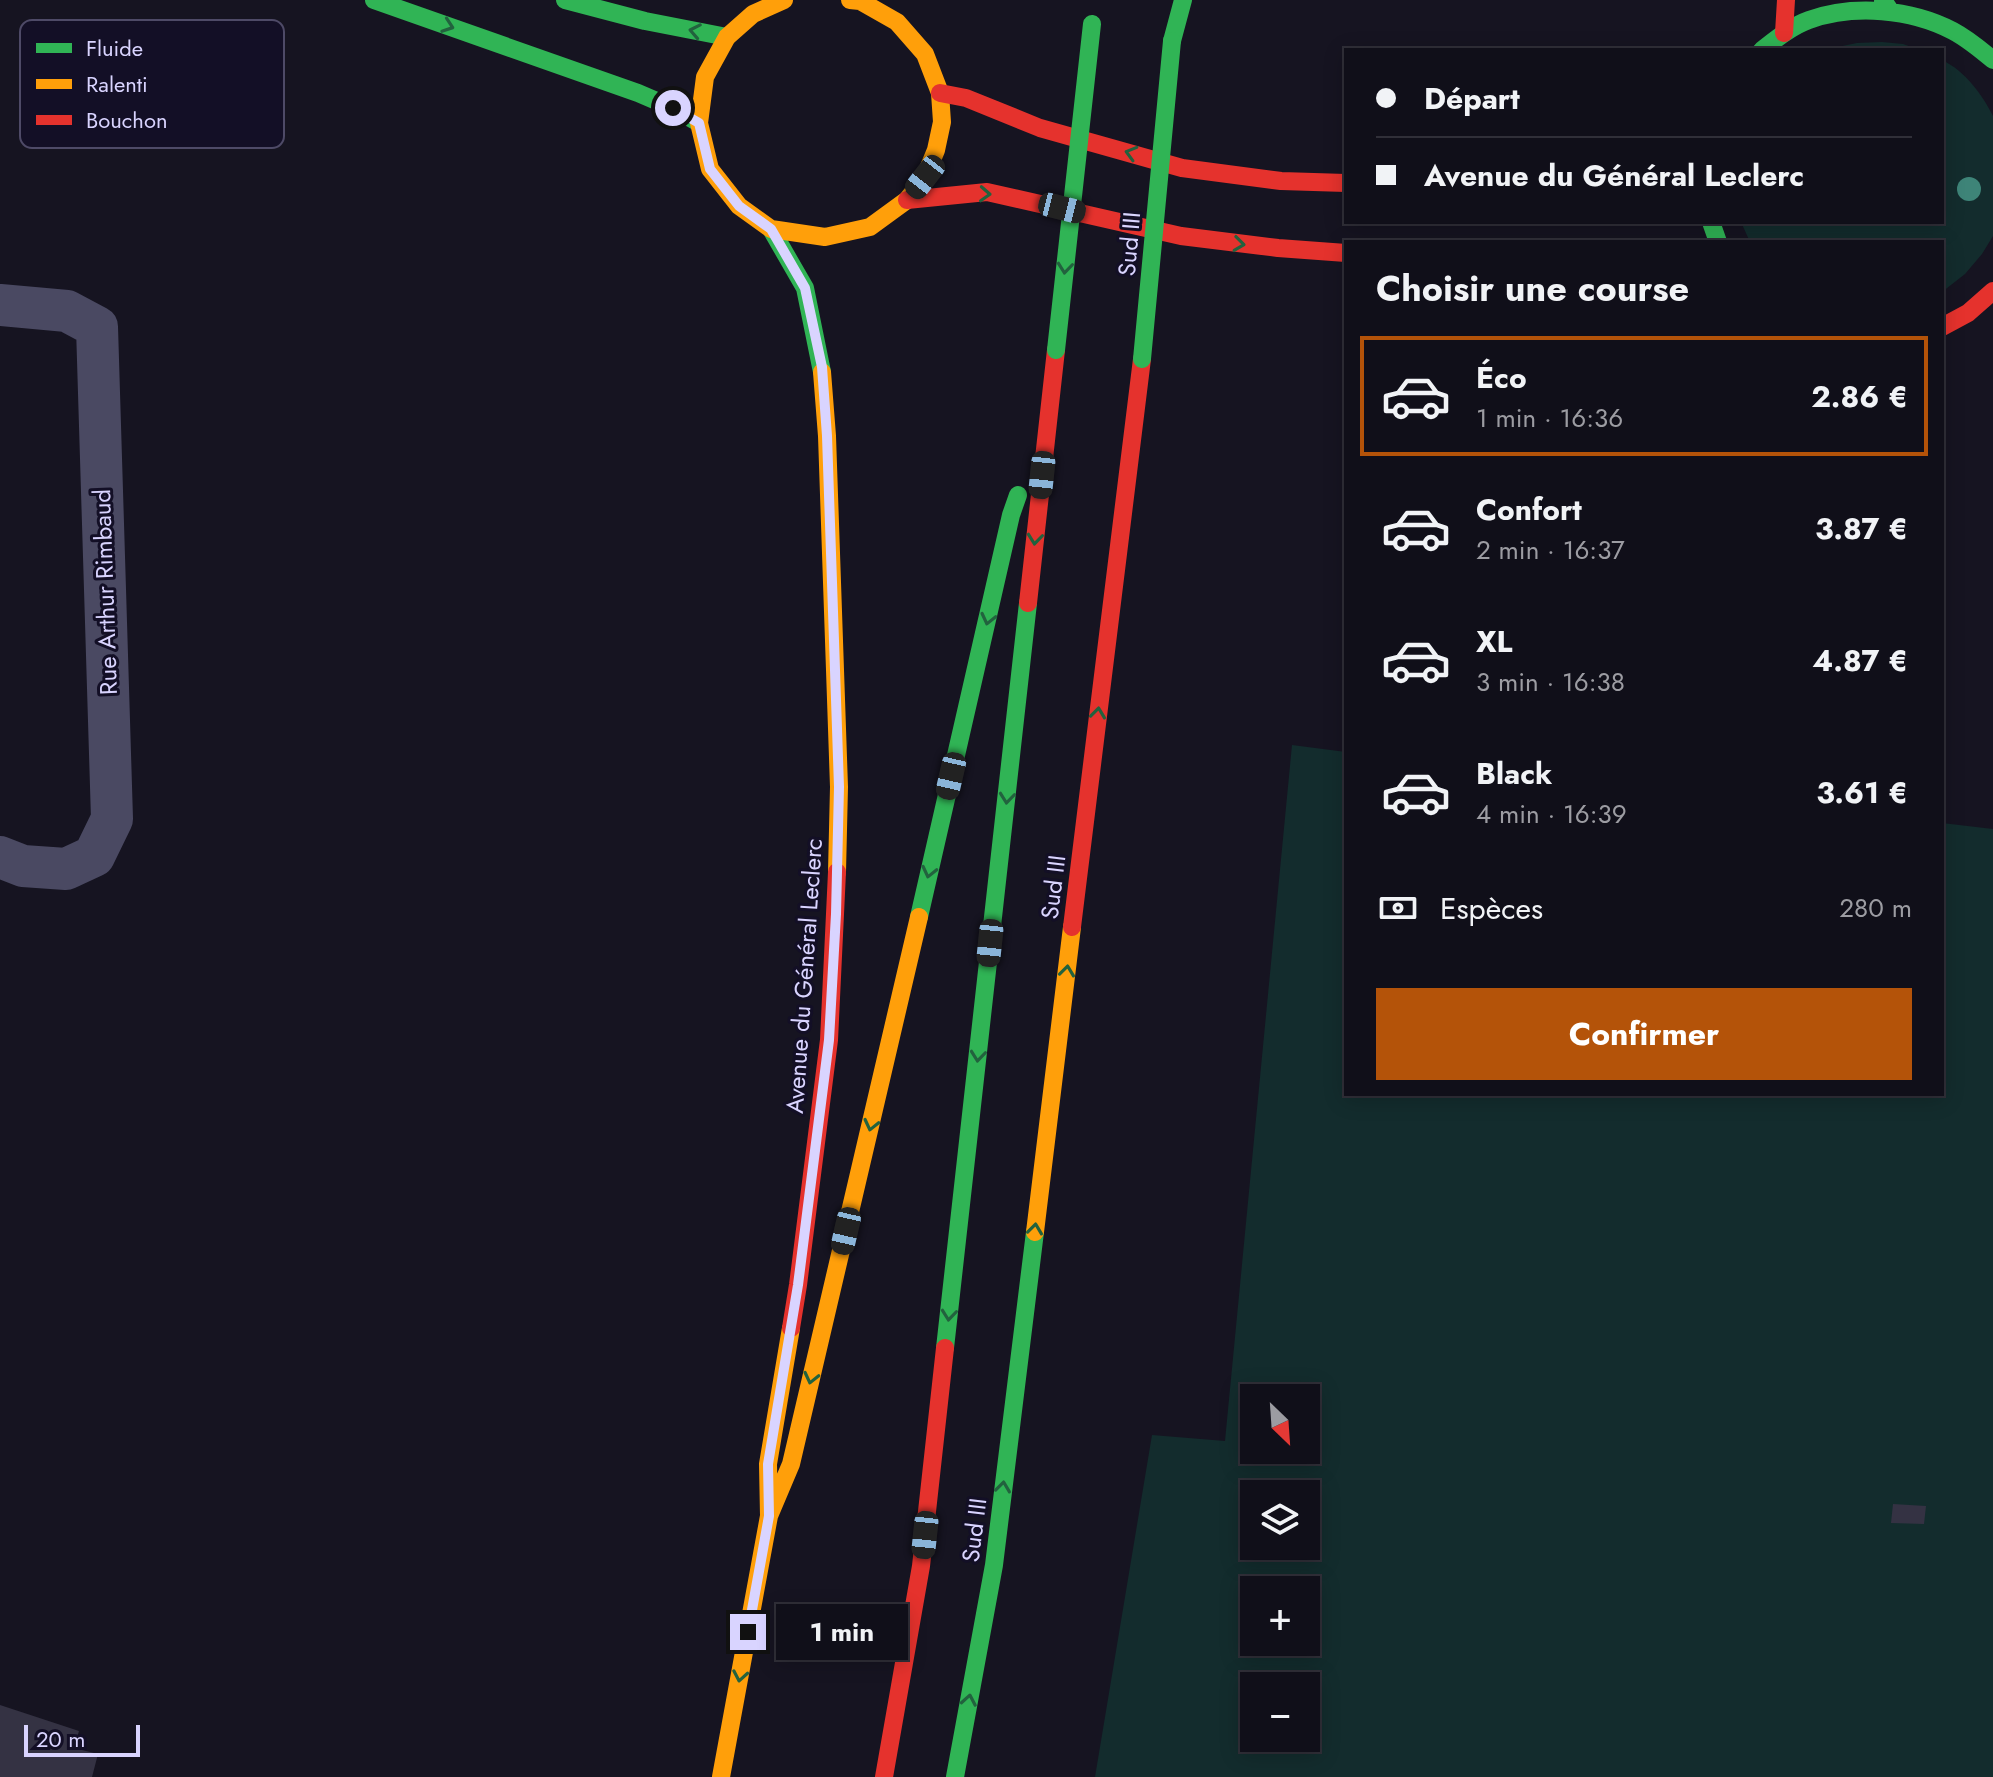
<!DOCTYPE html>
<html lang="fr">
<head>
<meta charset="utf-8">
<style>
	:root { --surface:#100f19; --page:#191822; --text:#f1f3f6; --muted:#9c9ca2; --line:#302f38; --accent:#b45309 }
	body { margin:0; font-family:Jost,sans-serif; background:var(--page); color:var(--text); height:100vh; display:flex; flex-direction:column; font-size:30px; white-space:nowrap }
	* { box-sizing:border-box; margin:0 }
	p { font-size:26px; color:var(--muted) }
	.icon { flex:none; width:44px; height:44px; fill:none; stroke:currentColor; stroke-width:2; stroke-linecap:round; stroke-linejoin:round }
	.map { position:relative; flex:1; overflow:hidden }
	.drawer { position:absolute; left:1344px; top:240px; width:600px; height:856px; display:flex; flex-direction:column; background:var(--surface); border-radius:0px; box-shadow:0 4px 20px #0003,0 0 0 2px var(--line) }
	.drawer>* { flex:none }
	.guide { position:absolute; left:1344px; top:48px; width:600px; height:176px; border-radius:0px; box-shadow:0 4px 20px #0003,0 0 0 2px var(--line); display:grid; align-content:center; height:176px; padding:0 32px; background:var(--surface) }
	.needle { width:52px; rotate:155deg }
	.fabs { position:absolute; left:1240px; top:1384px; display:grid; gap:16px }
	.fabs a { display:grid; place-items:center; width:80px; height:80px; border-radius:0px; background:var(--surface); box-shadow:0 4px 20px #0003,0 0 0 2px var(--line); font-size:40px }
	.scale { position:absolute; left:24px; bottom:20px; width:116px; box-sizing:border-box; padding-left:8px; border:4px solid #d9d4ff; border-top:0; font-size:22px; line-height:28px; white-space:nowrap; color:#d9d4ff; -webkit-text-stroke:6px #130f26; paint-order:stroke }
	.end { position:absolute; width:36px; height:36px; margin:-18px; border:10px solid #d9d4ff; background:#111; box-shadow:0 0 0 4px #111 }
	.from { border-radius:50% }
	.bubble { position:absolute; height:56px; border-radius:0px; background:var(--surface); box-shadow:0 4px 20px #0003,0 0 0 2px var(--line); font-size:26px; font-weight:700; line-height:56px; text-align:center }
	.car { position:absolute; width:24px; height:48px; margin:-24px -12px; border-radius:10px; box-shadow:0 0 6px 2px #0007; background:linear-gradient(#222 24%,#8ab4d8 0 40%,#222 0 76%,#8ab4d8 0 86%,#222 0) }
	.guide b { display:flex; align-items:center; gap:28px; height:76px; font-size:30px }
	.guide b+b { border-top:2px solid var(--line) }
	.guide i { width:20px; height:20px; background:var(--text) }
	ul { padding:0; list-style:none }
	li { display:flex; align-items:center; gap:24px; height:120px; margin:0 16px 12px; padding:0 16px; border:4px solid transparent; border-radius:0px }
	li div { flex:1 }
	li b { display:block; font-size:30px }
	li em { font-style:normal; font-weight:700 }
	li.current { border-color:var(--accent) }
	li>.icon { width:72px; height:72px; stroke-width:1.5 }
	h2 { padding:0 32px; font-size:36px; line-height:96px }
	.pay { display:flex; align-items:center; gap:20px; height:88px; padding:0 32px; font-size:30px }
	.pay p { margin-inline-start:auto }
	.primary-button { display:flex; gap:16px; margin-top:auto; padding:16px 32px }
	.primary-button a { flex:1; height:92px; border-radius:0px; background:var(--accent); color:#fff; font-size:32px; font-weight:700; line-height:92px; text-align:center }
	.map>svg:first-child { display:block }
	.green { fill:#132c2d; fill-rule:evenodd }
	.building { fill:#343243 }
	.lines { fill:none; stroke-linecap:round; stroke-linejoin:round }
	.street { stroke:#4a4962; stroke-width:42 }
	.fast { stroke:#30b455; stroke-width:18 }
	.slow { stroke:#ff9f0a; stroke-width:18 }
	.jam { stroke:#e5322d; stroke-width:18 }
	.fast-bridge { stroke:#30b455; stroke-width:18 }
	.tree { fill:#3e8478 }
	.oneway { stroke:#22623e }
	.route { stroke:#d9d4ff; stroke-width:10 }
	.labels { text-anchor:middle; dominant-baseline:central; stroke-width:6; stroke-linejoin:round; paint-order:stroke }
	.street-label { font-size:24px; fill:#d9d4ff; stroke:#130f26 }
	.key { fill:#130f26; stroke:#4e4a67; stroke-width:2 }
	.key-label { font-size:22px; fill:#d9d4ff }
</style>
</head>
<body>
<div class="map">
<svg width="1993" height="1777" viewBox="0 0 1993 1777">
	<rect width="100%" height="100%" fill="#161421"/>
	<path class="green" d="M1882,42L1903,44L1920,50H1823L1857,43Z
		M1942,60C1965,71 1982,94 1993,116V236L1982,254L1965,274L1942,292V242H1750L1741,222H1942Z
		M1292,745L1346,752V1094H1942V823L1993,829V1777H1095L1152,1435L1225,1441ZM1254,1398H1306V1450H1254ZM1254,1494H1306V1546H1254ZM1254,1590H1306V1642H1254ZM1254,1686H1306V1738H1254Z"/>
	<path class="building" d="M1893,1504L1926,1506L1924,1524L1891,1523Z
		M0,1705L79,1731L74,1748L98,1754L92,1777H0Z"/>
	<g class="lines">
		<path class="street" d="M0,305L67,311L97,327L112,819L94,856L66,869L23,866L0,857"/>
		<path class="fast" d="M374,0L638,93L673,108L699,123
			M565,0L645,21L727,37
			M1883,0L1889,9
			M1172,41L1183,0
			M1762,50C1776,39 1792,26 1809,20C1854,4 1911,9 1953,31C1968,39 1980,49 1993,60
			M1711,222L1718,242
			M771,229L805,288L822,372
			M919,917L1011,515L1018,495
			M945,1348L1028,603
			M955,1777L994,1565L1035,1232"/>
		<path class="slow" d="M784,0L753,14L727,37L705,77L699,123L710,169L739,206L771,229L825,237L870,227L907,200L925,177L936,150L942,122L940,93L925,54L897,22L860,1L850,0
			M822,372L827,436L839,787L837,872
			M1035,1232L1072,927
			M769,1516L791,1464L919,917
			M721,1777L769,1516L768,1464L791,1328"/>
		<path class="jam" d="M1784,33L1786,0
			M940,93L966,98L1040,128L1182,168L1281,181L1346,183
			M907,200L987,192L1181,236L1278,248L1346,253
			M1942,327L1968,313L1993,291
			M1028,603L1056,350
			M1072,927L1142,359
			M791,1328L798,1285L829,1040L837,872
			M884,1777L921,1566L945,1348"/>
		<path class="fast-bridge" d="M1056,350L1092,24
			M1142,359L1172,41"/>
	</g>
	<circle class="tree" cx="1969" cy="189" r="12"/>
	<defs><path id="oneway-chevron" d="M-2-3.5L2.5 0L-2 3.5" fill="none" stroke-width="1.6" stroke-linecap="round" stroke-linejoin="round" transform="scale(2)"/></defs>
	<g class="oneway">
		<use href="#oneway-chevron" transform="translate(448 26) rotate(19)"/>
		<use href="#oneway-chevron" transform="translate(695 31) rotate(-169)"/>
		<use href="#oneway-chevron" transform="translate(1131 153) rotate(-164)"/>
		<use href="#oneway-chevron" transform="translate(985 194) rotate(3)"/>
		<use href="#oneway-chevron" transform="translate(1239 244) rotate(7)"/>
		<use href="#oneway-chevron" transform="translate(1065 268) rotate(96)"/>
		<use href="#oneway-chevron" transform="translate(1035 539) rotate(96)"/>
		<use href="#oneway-chevron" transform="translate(988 619) rotate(103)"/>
		<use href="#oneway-chevron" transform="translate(1098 713) rotate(-83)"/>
		<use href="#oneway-chevron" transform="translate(1007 798) rotate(96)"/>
		<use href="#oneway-chevron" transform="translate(929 872) rotate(103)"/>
		<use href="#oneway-chevron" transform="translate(1067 971) rotate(-83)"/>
		<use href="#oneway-chevron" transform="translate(978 1056) rotate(96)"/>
		<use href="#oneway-chevron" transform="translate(871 1125) rotate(103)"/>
		<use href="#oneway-chevron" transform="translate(1035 1229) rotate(-83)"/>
		<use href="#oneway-chevron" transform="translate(949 1315) rotate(96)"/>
		<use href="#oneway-chevron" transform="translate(811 1378) rotate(103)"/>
		<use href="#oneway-chevron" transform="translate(1003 1487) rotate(-83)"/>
		<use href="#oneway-chevron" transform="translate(740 1676) rotate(100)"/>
		<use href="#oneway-chevron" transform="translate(969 1700) rotate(-80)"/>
	</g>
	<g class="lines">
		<path class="route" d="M673,108L699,123L710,169L739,206L771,229L805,288L822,367L827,436L839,787L836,914L829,1040L798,1285L768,1464L769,1516L748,1632"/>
	</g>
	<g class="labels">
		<g class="street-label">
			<text transform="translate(1129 244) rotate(-85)">Sud III</text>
			<text transform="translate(105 592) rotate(-92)">Rue Arthur Rimbaud</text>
			<text transform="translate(1053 887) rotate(-83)">Sud III</text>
			<text transform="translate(804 976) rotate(-86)">Avenue du Général Leclerc</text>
			<text transform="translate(974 1530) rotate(-83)">Sud III</text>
		</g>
	</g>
	<rect x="20" y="20" width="264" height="128" rx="12" class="key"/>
	<rect x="36" y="43" width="36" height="10" fill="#30b455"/>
	<rect x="36" y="79" width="36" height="10" fill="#ff9f0a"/>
	<rect x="36" y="115" width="36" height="10" fill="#e5322d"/>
	<g class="key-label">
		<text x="86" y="56">Fluide</text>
		<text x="86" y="92">Ralenti</text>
		<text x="86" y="128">Bouchon</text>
	</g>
</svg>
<div class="fabs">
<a><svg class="needle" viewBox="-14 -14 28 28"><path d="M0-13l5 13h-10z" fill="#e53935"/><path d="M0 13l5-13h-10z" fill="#9c9ca2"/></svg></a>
<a><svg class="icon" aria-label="layers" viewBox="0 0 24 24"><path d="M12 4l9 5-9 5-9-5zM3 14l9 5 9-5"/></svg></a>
<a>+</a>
<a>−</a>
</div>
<div class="scale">20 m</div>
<i class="end from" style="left:673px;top:108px"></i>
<i class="end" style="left:748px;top:1632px"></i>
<div class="bubble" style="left:776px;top:1604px;width:132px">1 min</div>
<i class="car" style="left:925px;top:177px;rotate:218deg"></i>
<i class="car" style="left:1062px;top:208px;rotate:104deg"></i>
<i class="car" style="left:1042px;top:475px;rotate:186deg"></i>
<i class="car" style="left:951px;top:776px;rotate:193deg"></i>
<i class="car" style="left:990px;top:943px;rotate:186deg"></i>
<i class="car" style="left:846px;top:1231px;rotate:193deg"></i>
<i class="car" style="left:925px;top:1535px;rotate:186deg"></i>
<div class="guide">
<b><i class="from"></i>Départ</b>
<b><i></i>Avenue du Général Leclerc</b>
</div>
<section class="drawer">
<h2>Choisir une course</h2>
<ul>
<li class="current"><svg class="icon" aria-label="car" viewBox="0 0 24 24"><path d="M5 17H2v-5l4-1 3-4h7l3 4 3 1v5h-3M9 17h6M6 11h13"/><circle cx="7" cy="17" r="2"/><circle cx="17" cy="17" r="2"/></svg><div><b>Éco</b><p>1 min · 16:36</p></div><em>2.86 €</em></li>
<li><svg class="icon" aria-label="car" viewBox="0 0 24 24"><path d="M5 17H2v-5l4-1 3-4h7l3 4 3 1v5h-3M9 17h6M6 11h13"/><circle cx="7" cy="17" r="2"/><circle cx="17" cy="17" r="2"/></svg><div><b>Confort</b><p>2 min · 16:37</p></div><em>3.87 €</em></li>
<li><svg class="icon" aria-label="car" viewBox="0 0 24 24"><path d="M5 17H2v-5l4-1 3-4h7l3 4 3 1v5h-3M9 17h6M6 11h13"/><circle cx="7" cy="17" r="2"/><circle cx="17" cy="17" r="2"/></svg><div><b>XL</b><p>3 min · 16:38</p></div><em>4.87 €</em></li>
<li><svg class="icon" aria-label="car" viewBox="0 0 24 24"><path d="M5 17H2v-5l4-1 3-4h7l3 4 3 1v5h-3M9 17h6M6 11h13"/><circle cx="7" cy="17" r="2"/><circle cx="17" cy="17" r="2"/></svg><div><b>Black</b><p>4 min · 16:39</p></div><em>3.61 €</em></li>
</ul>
<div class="pay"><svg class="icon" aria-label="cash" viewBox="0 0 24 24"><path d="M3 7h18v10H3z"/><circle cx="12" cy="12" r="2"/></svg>Espèces<p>280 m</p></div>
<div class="primary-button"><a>Confirmer</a></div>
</section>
</div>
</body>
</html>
